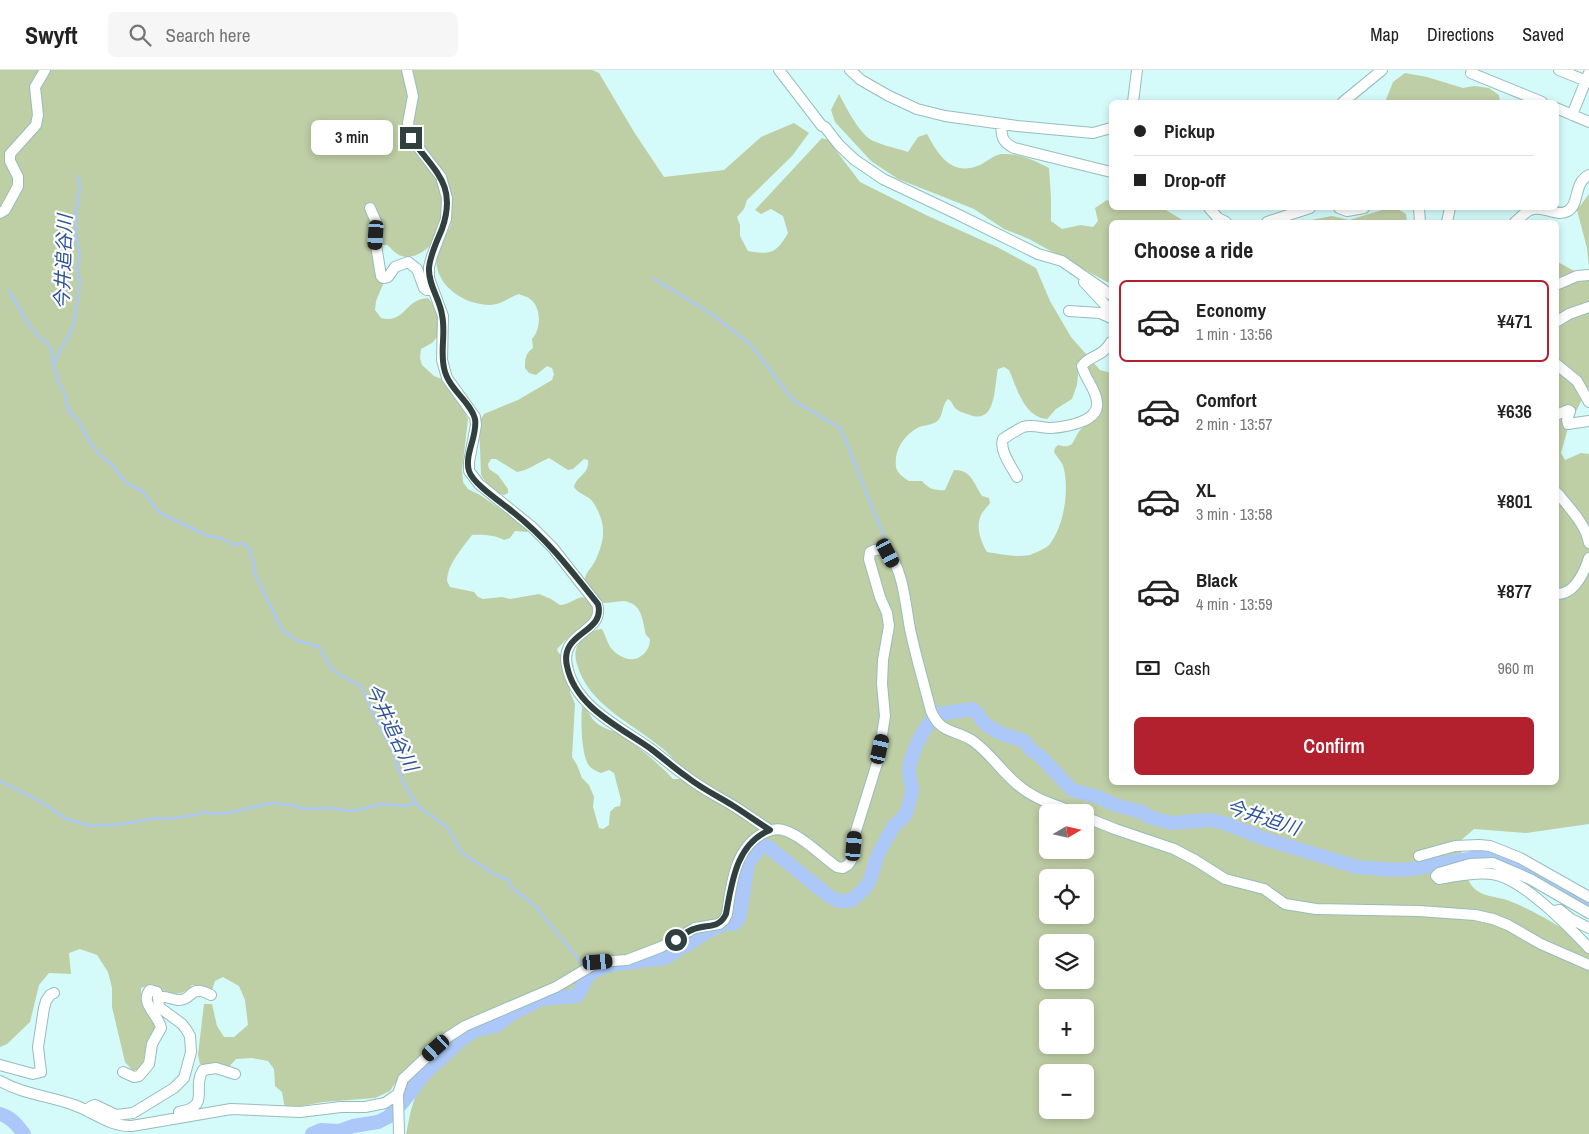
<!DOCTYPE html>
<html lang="en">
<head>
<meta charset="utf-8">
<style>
	:root { --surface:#fff; --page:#f6f6f6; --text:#222; --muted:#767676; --line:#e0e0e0; --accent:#b3212f }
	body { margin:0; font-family:"Archivo Narrow","Noto Sans JP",sans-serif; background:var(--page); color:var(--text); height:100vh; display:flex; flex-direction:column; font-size:19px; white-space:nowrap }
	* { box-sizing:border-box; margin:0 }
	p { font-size:16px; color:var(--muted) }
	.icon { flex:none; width:28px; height:28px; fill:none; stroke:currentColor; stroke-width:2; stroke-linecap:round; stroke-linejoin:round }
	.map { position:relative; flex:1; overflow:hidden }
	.drawer { position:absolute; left:1109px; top:150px; width:450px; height:565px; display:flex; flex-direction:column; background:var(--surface); border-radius:8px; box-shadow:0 2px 8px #0003 }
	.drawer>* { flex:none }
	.hud { position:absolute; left:1109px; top:30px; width:450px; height:110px; border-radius:8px; box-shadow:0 2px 8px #0003; display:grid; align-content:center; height:110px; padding:0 25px; background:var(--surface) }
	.needle { width:32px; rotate:81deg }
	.fabs { position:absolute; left:1039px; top:734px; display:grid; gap:10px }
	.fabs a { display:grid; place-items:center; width:55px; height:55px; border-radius:8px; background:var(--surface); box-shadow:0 2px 8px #0003; font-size:25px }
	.end { position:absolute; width:22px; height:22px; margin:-11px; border:6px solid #30403f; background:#fff; box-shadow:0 0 0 2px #fff }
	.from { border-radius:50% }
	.bubble { position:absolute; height:35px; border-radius:8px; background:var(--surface); box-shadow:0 2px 8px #0003; font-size:16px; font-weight:600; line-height:35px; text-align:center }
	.car { position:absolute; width:15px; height:30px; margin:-15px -8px; border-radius:6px; box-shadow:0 0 4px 1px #0007; background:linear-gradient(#222 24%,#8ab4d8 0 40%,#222 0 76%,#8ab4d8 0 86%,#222 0) }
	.hud b { display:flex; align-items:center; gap:18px; height:48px; font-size:19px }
	.hud b+b { border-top:1px solid var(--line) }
	.hud i { width:12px; height:12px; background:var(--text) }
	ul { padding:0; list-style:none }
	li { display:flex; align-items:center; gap:15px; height:82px; margin:0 10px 8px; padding:0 15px; border:2px solid transparent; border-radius:8px }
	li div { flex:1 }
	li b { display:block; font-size:19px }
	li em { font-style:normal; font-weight:600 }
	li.on { border-color:var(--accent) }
	li>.icon { width:45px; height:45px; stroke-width:1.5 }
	h2 { padding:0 25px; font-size:22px; line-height:60px }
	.pay { display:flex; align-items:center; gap:12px; height:55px; padding:0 25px; font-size:19px }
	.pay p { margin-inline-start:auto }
	.button { display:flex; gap:10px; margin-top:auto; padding:10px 25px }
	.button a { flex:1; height:58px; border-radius:8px; background:var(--accent); color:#fff; font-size:20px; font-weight:600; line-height:58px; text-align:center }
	header { display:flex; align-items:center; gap:30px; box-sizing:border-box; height:70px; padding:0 25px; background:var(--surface); border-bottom:1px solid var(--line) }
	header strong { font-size:24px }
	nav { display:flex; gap:28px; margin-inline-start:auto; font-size:18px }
	.search { width:350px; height:45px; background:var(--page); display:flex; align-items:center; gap:12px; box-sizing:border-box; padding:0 18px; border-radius:8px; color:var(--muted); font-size:19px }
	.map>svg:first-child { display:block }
	.green { fill:#becea5; fill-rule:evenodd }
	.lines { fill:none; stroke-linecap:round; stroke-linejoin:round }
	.stream { stroke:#acc8f9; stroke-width:2.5 }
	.river { stroke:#acc8f9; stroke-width:14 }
	.minor-casing { stroke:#96bdbb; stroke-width:12 }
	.minor { stroke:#fff; stroke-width:10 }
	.route { stroke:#30403f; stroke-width:6 }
	.labels { text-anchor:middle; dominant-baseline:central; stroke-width:4.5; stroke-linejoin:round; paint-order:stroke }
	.water-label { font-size:19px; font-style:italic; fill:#2d549b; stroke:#fff }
</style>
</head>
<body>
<header>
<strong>Swyft</strong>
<div class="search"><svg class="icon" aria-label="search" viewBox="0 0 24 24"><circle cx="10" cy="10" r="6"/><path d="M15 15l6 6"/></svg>Search here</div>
<nav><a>Map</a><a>Directions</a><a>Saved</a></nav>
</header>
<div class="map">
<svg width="1589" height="1064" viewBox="0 0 1589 1064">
	<rect width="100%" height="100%" fill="#d4fbfa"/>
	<path class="green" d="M0,0H592L599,3L634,62L664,107L724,100L761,67L794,53L809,63L792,86L747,130L744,139L737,147L740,155V166L748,181C770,185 776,184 788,163L783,146L771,139L761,144L755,140L822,68L828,70L860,112L928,146L997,177L1036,198L1050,231L1071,267L1100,300L1111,303V712H1556V191L1580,204L1589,202V318L1586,321L1568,358L1561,383L1565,390L1581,383L1589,384V754L1526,763L1474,759L1459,772C1462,783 1465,805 1470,813C1478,827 1495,826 1507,830C1525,836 1579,865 1589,880V1064H406L411,1040L417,1021L398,1009L390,1021L375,1028L323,1032L285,1039L282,1022L275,1016L274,999L268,991L252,988L236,989L228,998L215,994H200L198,985L204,934H212L217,956L224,967H234L248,955L245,930L239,916L223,907L215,911L212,920L200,915H192C181,930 164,922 152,914L141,918V931L156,956C147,969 144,982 143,998L133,1001L125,992L112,937V918L108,902L97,885L80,879L69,883L71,904L49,903L39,915L30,952L7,974L0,977ZM450,140C456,159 441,166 437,183C431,213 463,235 490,235C500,235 510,227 519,224C523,226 527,226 530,229C542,238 541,259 532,269L533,278C525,284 525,289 525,298L529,303L536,305L547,296L552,298L554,304L552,310L518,330L484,344L479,352L481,405L487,414L498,423L504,425L508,423V419L498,405L489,399L488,394L491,389H496L517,402C529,400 537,393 549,388L568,400L573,399L584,389L588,390C590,404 577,405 574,417C578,423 583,424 589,428C596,433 603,451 603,459C604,469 600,480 596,489C594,496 585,502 585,509C586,515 600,528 604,533C611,533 623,530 628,532C643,536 643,554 646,565L650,569C650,576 647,582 641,586C631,594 617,586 610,577C607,572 605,564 602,559C594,559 588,565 582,570C575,577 574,584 577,594C588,635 632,653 662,678C673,687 680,696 684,709H673C659,694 642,680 626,668C610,657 595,660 587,639L582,637C581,651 581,682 588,694C591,699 596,701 601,703L609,700L614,703L621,730L620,736L615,737L610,742L609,755L603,759L599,758L593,737L594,727L589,715L582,708L577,695L572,687L575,634L570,622V611L566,591L558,582L557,579C568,568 574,560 589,553C594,542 594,532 582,527C574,529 568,535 560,535L551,529L539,524L510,529L502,527L483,529L478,527L474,522L450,517L447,511C448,493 461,480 472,465C481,464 497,465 504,470L510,468L515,461L527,462L529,458L519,446L506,443L480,425L468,419L463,412L462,400L468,349L453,319L444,310L434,306L422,295L420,288L421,279L432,273L439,265C438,251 438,238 428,228C404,229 406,254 381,248L375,240L376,231L388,202C384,194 378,185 382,175H387C391,178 395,183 399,185C411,191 428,181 433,171C438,161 438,152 444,141ZM1079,294L1095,334L1094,349C1090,352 1085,355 1081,359C1072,369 1076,380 1058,375L1055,378L1054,382C1057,387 1063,393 1064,399C1069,422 1064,455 1050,474C1047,478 1035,483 1030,485C1015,488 1001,484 987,482C980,470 975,456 982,443C985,439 988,436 990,433L989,428L982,426C974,414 971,399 954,400L945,420C934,421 928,418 922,411H909C904,408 897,403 896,397C894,382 902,368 914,360C920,355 929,356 936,352C944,347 941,335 948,329C952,331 952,334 955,338C959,342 965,343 970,345C997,355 994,315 998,299L1004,297L1009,300C1017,318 1024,347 1047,349L1056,339L1072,329L1077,315ZM1048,742H1085V780H1048ZM1048,808H1085V845H1048ZM1048,872H1085V910H1048ZM1048,938H1085V975H1048ZM1048,1002H1085V1040H1048Z
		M1405,3L1427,7L1463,18L1474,16L1489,18L1499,25L1500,32H1385L1393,12Z
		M839,24C846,37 856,57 867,67C875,74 897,78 908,82L918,67L927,64C939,86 952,107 980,95C986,92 994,85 1001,84C1019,83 1034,90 1049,98L1051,127V151L1062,159L1081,155L1093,157L1098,151L1095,138L1107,130L1111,132V138L1164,139L1186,152H1111V213L1107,212L1029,169L1004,159L974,139L898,109L871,91L835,52L831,40Z
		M1589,124V198L1587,178L1577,140Z
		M1389,138H1396L1406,144L1407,152H1301L1332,146L1349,150Z"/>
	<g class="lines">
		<path class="stream" d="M78,106L80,117L76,142V168L80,186L77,199L80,212L78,228L73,256L67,269L61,278L58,287L53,294L59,313L66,326L68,340L76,348L83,358L86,367L100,385L113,396L122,408L128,414L141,420L160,443L208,466L221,468L234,475L242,473L248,477L252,487L255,504L282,560L296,570L319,577L331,598L338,604L361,616L372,642L395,685V690L404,714L419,737L447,757L462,783L494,804L508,810L511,817L535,836L584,896
			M653,208L713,245L751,275L793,330L841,359L889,479
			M9,221L29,255L40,268L45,271L52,280L53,294
			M933,632L938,638L940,644
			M0,711L40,731L66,749L91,756L123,754L156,748L166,749L195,745L203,742L212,744L234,742L271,733L296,736L302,739L328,738L353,741L383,734L404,736L416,733"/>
		<path class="river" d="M0,1044C11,1047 17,1055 24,1064
			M312,1064L321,1060L339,1061L353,1056L378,1052L388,1047L403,1032L424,1004L461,970L476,960L496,956L510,945L541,929L577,926L590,903L610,895L665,888L712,859L728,853L733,854L738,850L740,844L748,794L760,777L767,776L829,826L838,831H850C869,817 870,812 876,790C880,779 888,766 894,756C897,752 903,749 905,745C907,743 912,722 912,719C911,713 909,707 909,700C910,686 926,649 940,644L972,639L976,642L986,655L1000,663L1024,671L1031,680L1040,686L1072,720L1098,727L1115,735L1142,742L1149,747L1171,753L1210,750L1224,753L1265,769L1357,797L1395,800L1413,799L1474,788H1488L1521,798L1589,836"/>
		<g class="minor-casing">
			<path id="minor" d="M407,0L413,26L408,53L411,68L441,107L447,128L446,149L432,186L429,197V208L443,246L442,290L447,308L475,347L476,355L469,392V401L479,414L532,457L553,478L597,534C606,563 559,561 567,596C575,637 620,657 651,679C663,688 674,698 687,707C701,718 717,726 732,735C745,743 757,752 770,760
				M779,0L822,56L825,57L839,75L855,90L883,109L957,144L1038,184L1062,191L1111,225
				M850,0L861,10L889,26L917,39L945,46L1017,56L1093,63L1111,58
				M1472,0L1471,3L1542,32
				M1559,0L1589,12
				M1133,32L1137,0
				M1343,32L1382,0
				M1556,38L1589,52
				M1572,45L1589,3
				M1001,54C1002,67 1001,71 1014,78L1111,102
				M370,138L377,154L376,175L381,206L383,208L388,207L395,197L408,192L417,199L424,218L427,220L433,219
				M1209,138L1218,148L1226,152
				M1339,138L1347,141L1364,138
				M1419,138L1420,152
				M0,143L5,140L18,116V107L10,91V84L36,55L38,45L35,17L45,0
				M1267,152L1310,138
				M1447,152L1450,138
				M1515,152C1519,149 1525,142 1530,140C1543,134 1556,148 1568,141C1580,134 1573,113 1589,105
				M1084,212L1111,241
				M1556,215L1577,206L1589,205
				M1069,241L1100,243L1111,248
				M1556,252L1569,244L1589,237
				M1556,294L1577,311L1589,332
				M1556,345L1568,340L1570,341L1567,350L1568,354L1589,351
				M1017,407C1012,397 999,381 1003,369C1009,365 1017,360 1023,357C1032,354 1042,358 1051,358C1065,357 1100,352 1097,332C1096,319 1085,309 1082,296C1089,285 1102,288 1111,272
				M1556,422L1560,426C1571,440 1586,455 1589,473
				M1556,524C1574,525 1584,503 1589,488
				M1085,747L1115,759L1174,779L1195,790L1225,809L1264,819L1285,834L1316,839L1419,841L1475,845L1493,849L1508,855L1541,874L1589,895
				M1419,786L1455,776L1479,775L1490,776L1520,788L1589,827
				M1554,841L1560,840L1571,849L1589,858
				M1589,843L1530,809L1493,793L1470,794L1439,803L1436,806L1439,809C1455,806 1475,802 1492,804C1522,808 1568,856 1589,878
				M0,995L33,1004L41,1002L38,977L44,938L46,931L50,925L54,923
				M123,1002L134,1007L139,1006L149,994L152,974L161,958C159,945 139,933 150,920L157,922L158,927
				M0,1011C23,1024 49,1026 74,1035C94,1042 110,1057 132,1056L231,1039L300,1042L341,1037H365L385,1033L398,1024
				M89,1042L90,1037L95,1035L116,1045L133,1043L174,1018L184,1008L191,982L190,966L186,959L182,954L159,937L158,927C166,926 171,929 178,930C194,931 188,913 211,925
				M179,1042C212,1036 191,1019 203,1000L216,998L235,1004
				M399,1064L398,1024L403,1009L448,967L465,956L556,917L598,892L627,890L661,877L695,858L719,854L724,850L727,844C731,815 735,777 764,763C770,760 777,758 783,760C803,766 820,785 837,797L843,798L848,795L852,789L855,764L878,690L885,646L882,614L883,590L889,556L887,543L880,527L869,489L870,482C875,479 883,478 888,483C903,498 906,538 910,559C916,587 924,614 931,641C941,665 956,659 973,671C990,683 1002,702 1018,715C1034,729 1055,735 1074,742"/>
		</g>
		<use href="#minor" class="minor"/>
	</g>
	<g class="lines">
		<path class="route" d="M411,68C433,101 458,113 442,159C437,171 430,185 429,198C428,215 440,229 442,245C446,263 440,280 444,298C448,319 471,332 475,349C478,366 464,384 469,401C473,414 502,433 513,442C548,470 570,499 598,534C606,564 559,561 567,596C575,637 620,657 651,679C663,688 674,698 687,707C701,718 717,726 732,735C745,743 757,752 770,760C736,774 732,812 726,844C719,859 708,854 694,859C687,861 682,866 676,870"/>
	</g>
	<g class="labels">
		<g class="water-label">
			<text transform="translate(63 192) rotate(-88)">今井追谷川</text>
			<text transform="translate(392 657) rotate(64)">今井追谷川</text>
			<text transform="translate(1263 747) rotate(18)">今井迫川</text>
		</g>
	</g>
</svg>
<div class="fabs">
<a><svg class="needle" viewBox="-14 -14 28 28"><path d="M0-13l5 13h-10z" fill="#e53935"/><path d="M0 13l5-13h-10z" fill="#767676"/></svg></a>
<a><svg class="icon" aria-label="locate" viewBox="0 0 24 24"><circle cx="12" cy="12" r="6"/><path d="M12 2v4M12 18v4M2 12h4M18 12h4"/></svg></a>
<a><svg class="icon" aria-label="layers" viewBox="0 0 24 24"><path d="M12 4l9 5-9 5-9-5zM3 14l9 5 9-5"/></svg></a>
<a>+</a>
<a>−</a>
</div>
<i class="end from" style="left:676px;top:870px"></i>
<i class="end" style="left:411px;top:68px"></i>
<div class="bubble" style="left:311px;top:50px;width:82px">3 min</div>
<i class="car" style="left:376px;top:165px;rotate:184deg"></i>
<i class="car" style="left:888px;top:483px;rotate:152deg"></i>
<i class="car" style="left:880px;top:679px;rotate:13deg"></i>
<i class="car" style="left:854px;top:776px;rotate:5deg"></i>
<i class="car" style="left:598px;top:892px;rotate:85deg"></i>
<i class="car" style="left:436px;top:978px;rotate:228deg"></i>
<div class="hud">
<b><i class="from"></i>Pickup</b>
<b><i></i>Drop-off</b>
</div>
<section class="drawer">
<h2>Choose a ride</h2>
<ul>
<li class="on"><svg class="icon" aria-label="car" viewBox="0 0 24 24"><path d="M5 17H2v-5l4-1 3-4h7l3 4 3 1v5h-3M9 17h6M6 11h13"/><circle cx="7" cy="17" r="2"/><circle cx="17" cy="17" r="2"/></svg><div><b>Economy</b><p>1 min · 13:56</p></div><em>¥471</em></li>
<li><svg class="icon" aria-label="car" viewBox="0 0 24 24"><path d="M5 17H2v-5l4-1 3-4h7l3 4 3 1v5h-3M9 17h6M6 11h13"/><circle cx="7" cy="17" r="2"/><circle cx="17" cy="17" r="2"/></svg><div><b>Comfort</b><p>2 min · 13:57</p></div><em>¥636</em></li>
<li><svg class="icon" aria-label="car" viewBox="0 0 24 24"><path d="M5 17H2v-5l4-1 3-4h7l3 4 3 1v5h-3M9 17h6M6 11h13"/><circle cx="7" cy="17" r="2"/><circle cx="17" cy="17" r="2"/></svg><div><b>XL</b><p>3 min · 13:58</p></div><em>¥801</em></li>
<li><svg class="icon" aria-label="car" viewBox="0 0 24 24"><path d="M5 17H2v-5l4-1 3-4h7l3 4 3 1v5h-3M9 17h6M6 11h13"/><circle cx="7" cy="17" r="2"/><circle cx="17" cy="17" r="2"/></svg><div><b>Black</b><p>4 min · 13:59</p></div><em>¥877</em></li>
</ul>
<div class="pay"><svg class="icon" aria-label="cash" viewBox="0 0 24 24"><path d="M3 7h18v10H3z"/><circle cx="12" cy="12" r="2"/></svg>Cash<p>960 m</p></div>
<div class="button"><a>Confirm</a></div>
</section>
</div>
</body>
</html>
